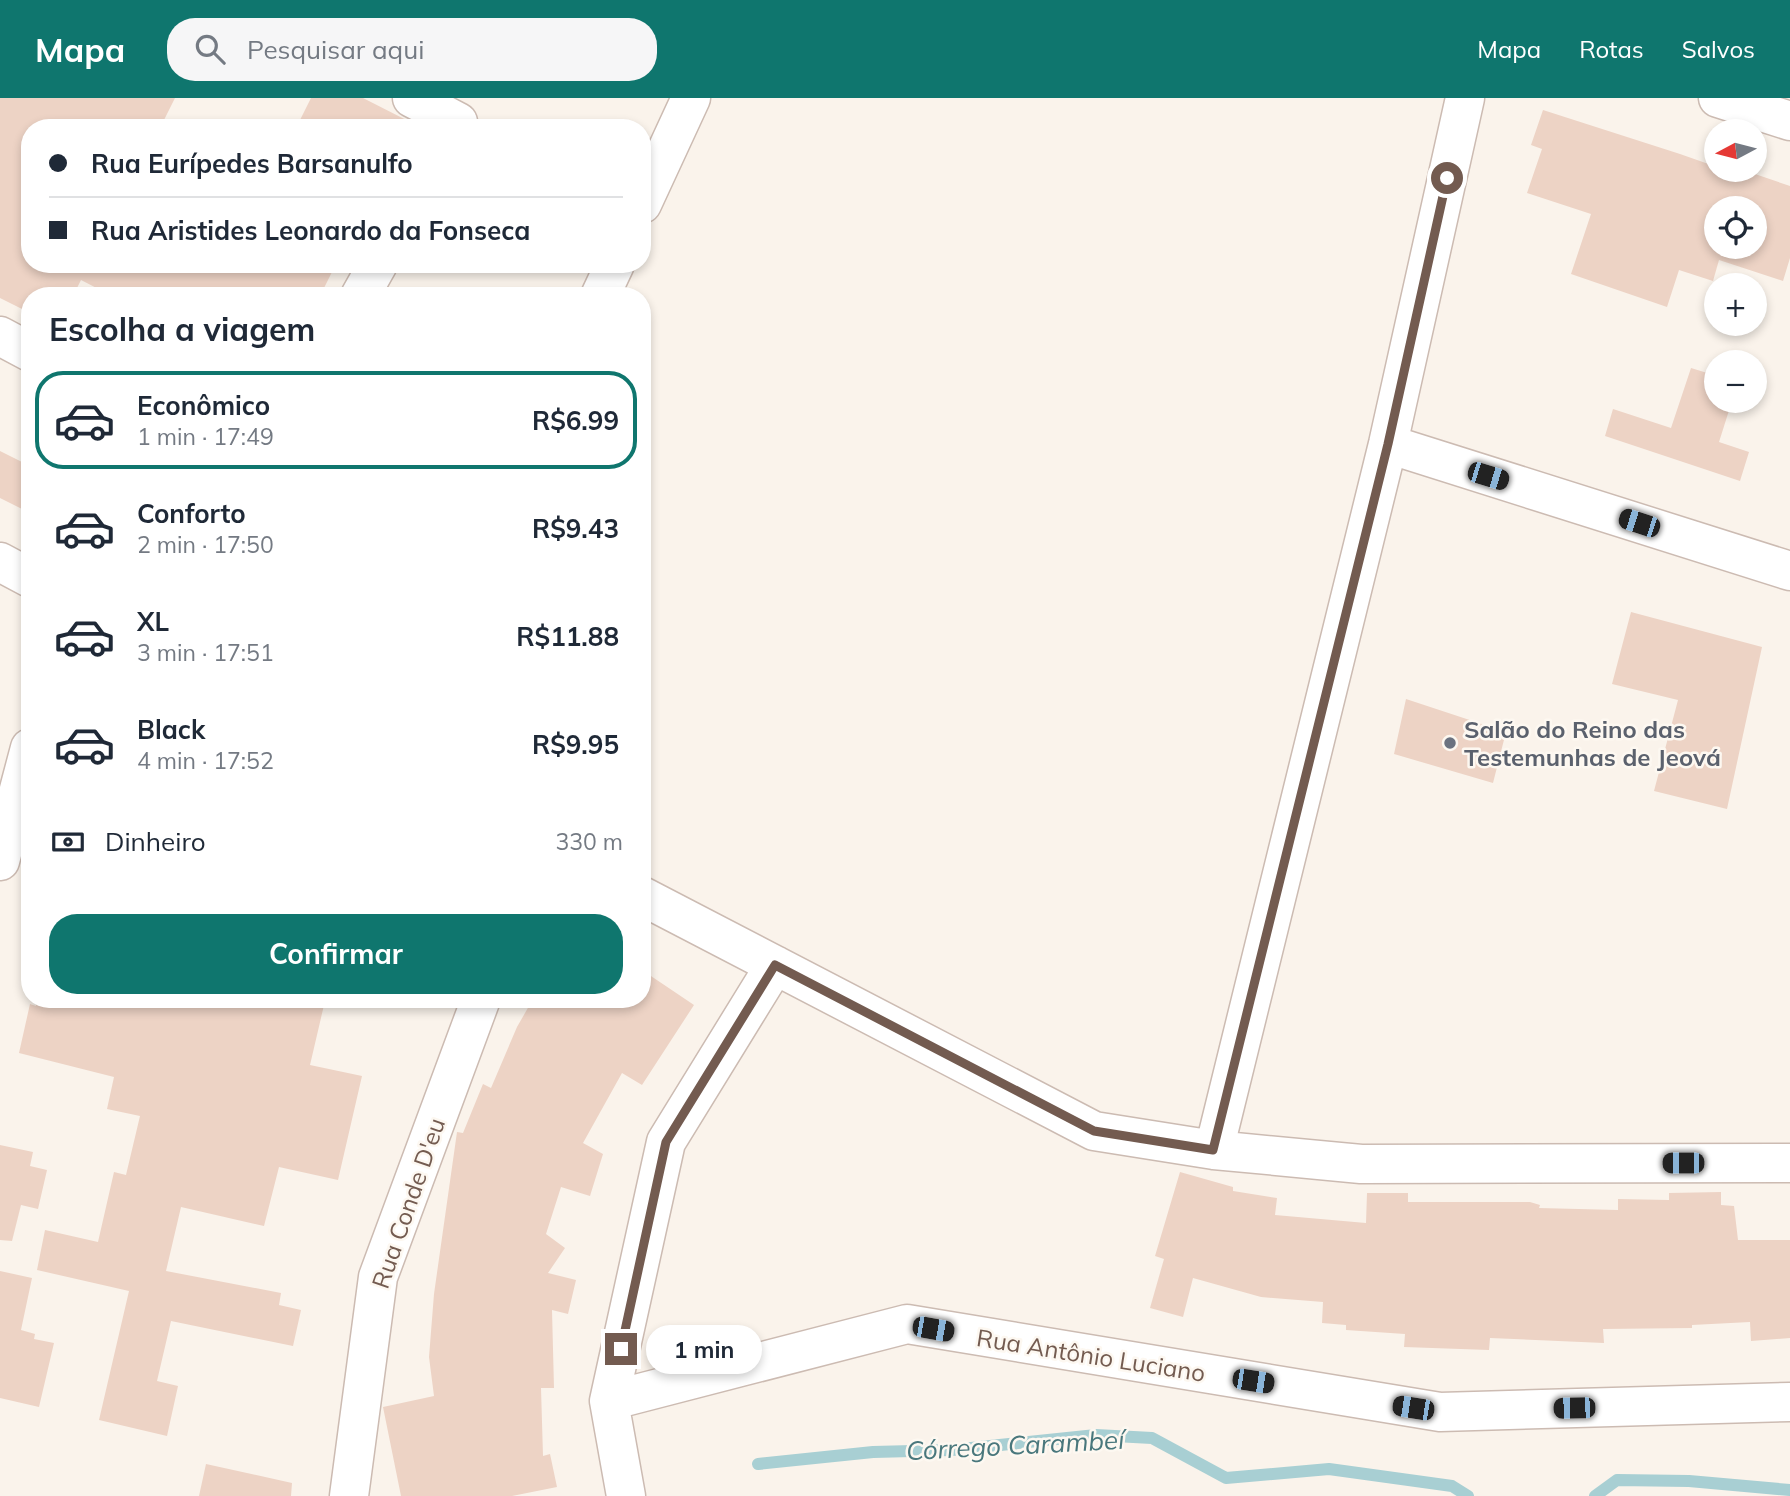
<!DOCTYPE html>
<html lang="pt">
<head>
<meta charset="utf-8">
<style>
	:root { --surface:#fff; --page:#f6f6f7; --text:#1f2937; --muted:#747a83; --line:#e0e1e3; --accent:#0f766e }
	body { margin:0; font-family:Mulish,sans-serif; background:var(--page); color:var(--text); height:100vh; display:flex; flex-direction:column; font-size:26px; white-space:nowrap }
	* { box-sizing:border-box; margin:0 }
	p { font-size:23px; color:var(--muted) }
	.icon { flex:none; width:38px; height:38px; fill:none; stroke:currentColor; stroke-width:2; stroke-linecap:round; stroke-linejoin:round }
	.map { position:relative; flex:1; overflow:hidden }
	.panel { position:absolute; left:21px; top:189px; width:630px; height:721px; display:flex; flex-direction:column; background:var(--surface); border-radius:28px; box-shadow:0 4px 10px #0003 }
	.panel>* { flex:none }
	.top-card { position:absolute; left:21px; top:21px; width:630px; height:154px; border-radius:28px; box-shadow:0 4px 10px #0003; display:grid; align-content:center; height:154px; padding:0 28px; background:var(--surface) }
	.needle { width:46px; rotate:263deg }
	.controls { position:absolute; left:1704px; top:21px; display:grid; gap:14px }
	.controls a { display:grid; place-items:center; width:63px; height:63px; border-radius:50%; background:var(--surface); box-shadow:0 4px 10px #0003; font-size:35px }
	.end { position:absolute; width:32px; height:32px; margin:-16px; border:9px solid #735b50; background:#fff; box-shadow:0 0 0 4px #fff }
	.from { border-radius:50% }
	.bubble { position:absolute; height:49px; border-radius:24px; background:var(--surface); box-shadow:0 4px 10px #0003; font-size:23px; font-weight:700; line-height:49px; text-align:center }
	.car { position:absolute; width:21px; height:42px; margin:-21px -10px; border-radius:9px; box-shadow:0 0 5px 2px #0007; background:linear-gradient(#222 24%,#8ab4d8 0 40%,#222 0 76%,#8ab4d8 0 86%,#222 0) }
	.top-card b { display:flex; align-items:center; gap:24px; height:66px; font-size:26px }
	.top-card b+b { border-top:2px solid var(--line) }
	.top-card i { width:18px; height:18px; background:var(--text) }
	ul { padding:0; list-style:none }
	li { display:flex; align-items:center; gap:21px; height:98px; margin:0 14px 10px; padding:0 14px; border:4px solid transparent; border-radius:28px }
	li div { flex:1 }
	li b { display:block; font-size:26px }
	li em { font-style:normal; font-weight:700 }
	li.active { border-color:var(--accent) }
	li>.icon { width:63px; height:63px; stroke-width:1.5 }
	h2 { padding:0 28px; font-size:32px; line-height:84px }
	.pay { display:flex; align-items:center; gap:18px; height:77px; padding:0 28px; font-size:26px }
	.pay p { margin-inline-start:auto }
	.primary-button { display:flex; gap:14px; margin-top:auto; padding:14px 28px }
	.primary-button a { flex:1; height:80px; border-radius:28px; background:var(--accent); color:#fff; font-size:28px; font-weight:700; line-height:80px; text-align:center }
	header { display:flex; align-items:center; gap:42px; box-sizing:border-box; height:98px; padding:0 35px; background:var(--accent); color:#fff }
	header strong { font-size:33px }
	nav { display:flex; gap:38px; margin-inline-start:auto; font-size:24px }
	.search { width:490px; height:63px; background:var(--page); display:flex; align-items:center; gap:18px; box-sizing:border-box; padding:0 24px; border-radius:28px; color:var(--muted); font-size:26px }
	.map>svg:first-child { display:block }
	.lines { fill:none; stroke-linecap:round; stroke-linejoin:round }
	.stream { stroke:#a8cfd3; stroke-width:12 }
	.building { fill:#edd3c5; fill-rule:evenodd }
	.minor-casing { stroke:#ccbbb2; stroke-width:41 }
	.minor { stroke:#fff; stroke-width:38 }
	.route { stroke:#735b50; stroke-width:9 }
	.worship-dot { fill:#6b7280; stroke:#fdf8f1; stroke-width:2.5 }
	.labels { text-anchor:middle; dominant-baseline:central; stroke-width:5; stroke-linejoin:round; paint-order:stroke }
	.worship-label { font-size:24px; font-weight:bold; fill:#5b616d; stroke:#fdf8f1; text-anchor:start }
	.street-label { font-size:24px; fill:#735b50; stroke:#fdf8f1 }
	.water-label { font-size:26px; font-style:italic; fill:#49777c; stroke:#fdf8f1 }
</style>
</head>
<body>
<header>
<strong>Mapa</strong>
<div class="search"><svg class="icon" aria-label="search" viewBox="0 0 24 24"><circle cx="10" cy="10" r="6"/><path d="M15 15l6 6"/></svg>Pesquisar aqui</div>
<nav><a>Mapa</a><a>Rotas</a><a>Salvos</a></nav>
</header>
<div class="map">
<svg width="1790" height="1398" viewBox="0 0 1790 1398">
	<rect width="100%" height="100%" fill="#faf3eb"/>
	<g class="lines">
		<path class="stream" d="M758,1366L873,1354L952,1352L1096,1337L1152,1340L1226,1380L1329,1371L1452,1388L1468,1398
			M1595,1398L1617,1382L1689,1383L1790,1392"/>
	</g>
	<path class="building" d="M0,0H175L160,30H30V166H336L320,198H112L81,182L73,198H30V215L0,200Z
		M311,0H363L422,30H296Z
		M1543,12L1680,56L1717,69V72L1750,80L1752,75L1790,88V160L1783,183L1719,162L1713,183L1679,172L1667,209L1571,176L1591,116L1527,95L1542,51L1531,47ZM1717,110H1755V149H1717Z
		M1691,270L1717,278V303H1732L1719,344L1749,354L1740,383L1605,338L1613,311L1671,330Z
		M0,353L30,368V415L0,400Z
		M1631,514L1762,549L1727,711L1654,693L1678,602L1612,586Z
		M1406,601L1506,634L1493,685L1394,656Z
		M642,872L694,907L642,987L622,975L583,1045L603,1056L590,1098L561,1089L546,1136L565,1150L548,1175L576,1182L568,1216L552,1212L554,1290H541L543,1358L550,1356L557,1389L512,1398H401L383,1309L434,1298L429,1259L434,1196L457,1034L463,1035L483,986L491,990L517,929L533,901H642Z
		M37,901H299L324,907L310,967L362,978L338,1082L279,1069L264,1128L181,1109L166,1173L281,1195L279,1207L301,1212L293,1248L171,1223L157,1283L178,1288L167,1338L99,1322L129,1193L37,1172L45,1132L98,1144L114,1074L126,1077L140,1018L107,1011L114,979L19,955L30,906L36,908Z
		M0,1047L33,1054L30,1068L47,1072L38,1111L21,1107L12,1143L0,1142Z
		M1180,1074L1233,1089V1093L1277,1100L1275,1117L1366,1125L1367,1095H1408V1104H1530L1540,1107L1539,1110L1618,1112V1101L1669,1102V1095L1721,1094V1107L1734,1108L1738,1142H1790V1240L1751,1243L1750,1224L1692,1227V1230L1603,1231L1604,1245L1490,1240L1489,1252L1404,1249L1405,1236L1346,1232V1227L1322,1225L1323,1204L1261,1199L1193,1180L1183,1219L1150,1210L1164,1161L1155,1158Z
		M0,1173L32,1180L21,1232L35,1236L34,1241L54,1245L39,1309L0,1300Z
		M206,1366L292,1385L291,1398H199Z"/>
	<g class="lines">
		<g class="minor-casing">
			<path id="minor" d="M412,0L458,24
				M1718,0L1790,23
				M642,106L691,0
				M360,198L378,166
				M600,198L615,166
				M0,238L30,254
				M1388,346L1790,473
				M0,464L30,480
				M0,763L30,650
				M642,798L1094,1033L1214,1052L1361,1066L1790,1065
				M1214,1052L1388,346L1465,0
				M609,1303L907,1226L1440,1314L1790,1304
				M349,1398L378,1179L481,901
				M626,1398L609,1303L666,1044L775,867"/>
		</g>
		<use href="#minor" class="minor"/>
	</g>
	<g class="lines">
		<path class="route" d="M621,1251L666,1044L775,867L1094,1033L1213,1052L1388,346L1447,80"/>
	</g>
	<circle class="worship-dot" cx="1450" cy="645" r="7"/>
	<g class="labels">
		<g class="worship-label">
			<text x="1464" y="631">Salão do Reino das<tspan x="1464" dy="28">Testemunhas de Jeová</tspan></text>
		</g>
		<g class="street-label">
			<text transform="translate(408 1105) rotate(-71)">Rua Conde D'eu</text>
			<text transform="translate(1091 1257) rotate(9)">Rua Antônio Luciano</text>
		</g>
		<g class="water-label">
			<text transform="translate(1015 1347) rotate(-3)">Córrego Carambeí</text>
		</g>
	</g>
</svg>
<div class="controls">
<a><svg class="needle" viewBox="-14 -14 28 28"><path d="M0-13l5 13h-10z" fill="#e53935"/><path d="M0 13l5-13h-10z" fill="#747a83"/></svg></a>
<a><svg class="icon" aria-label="locate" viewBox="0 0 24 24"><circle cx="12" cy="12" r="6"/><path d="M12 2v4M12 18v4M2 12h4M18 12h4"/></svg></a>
<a>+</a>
<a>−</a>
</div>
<i class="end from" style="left:1447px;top:80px"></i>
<i class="end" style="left:621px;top:1251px"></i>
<div class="bubble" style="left:646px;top:1227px;width:116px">1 min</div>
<i class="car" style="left:1488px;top:378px;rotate:107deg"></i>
<i class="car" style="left:1639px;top:425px;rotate:288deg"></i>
<i class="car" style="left:1683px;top:1065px;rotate:270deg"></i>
<i class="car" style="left:933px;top:1231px;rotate:100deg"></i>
<i class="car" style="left:1253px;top:1283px;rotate:99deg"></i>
<i class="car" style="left:1413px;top:1310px;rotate:279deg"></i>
<i class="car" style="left:1574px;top:1310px;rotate:269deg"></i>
<div class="top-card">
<b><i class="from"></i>Rua Eurípedes Barsanulfo</b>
<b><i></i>Rua Aristides Leonardo da Fonseca</b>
</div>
<section class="panel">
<h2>Escolha a viagem</h2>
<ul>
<li class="active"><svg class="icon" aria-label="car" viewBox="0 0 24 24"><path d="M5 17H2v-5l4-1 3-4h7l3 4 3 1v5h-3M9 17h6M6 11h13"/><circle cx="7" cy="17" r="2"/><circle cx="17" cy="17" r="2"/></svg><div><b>Econômico</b><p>1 min · 17:49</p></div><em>R$6.99</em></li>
<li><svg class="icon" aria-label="car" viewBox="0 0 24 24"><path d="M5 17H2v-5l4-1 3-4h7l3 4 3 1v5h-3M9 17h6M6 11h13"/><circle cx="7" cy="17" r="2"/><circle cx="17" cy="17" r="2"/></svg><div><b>Conforto</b><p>2 min · 17:50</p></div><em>R$9.43</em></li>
<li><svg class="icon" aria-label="car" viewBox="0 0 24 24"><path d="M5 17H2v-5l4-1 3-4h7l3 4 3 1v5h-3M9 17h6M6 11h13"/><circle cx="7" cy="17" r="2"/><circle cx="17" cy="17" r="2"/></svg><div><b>XL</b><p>3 min · 17:51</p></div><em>R$11.88</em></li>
<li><svg class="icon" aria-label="car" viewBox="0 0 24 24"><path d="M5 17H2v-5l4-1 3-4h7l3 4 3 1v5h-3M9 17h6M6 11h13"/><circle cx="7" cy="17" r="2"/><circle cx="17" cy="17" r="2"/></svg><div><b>Black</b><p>4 min · 17:52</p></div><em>R$9.95</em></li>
</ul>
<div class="pay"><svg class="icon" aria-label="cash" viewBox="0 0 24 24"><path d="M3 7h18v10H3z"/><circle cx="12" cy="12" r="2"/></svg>Dinheiro<p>330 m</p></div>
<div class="primary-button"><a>Confirmar</a></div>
</section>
</div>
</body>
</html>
